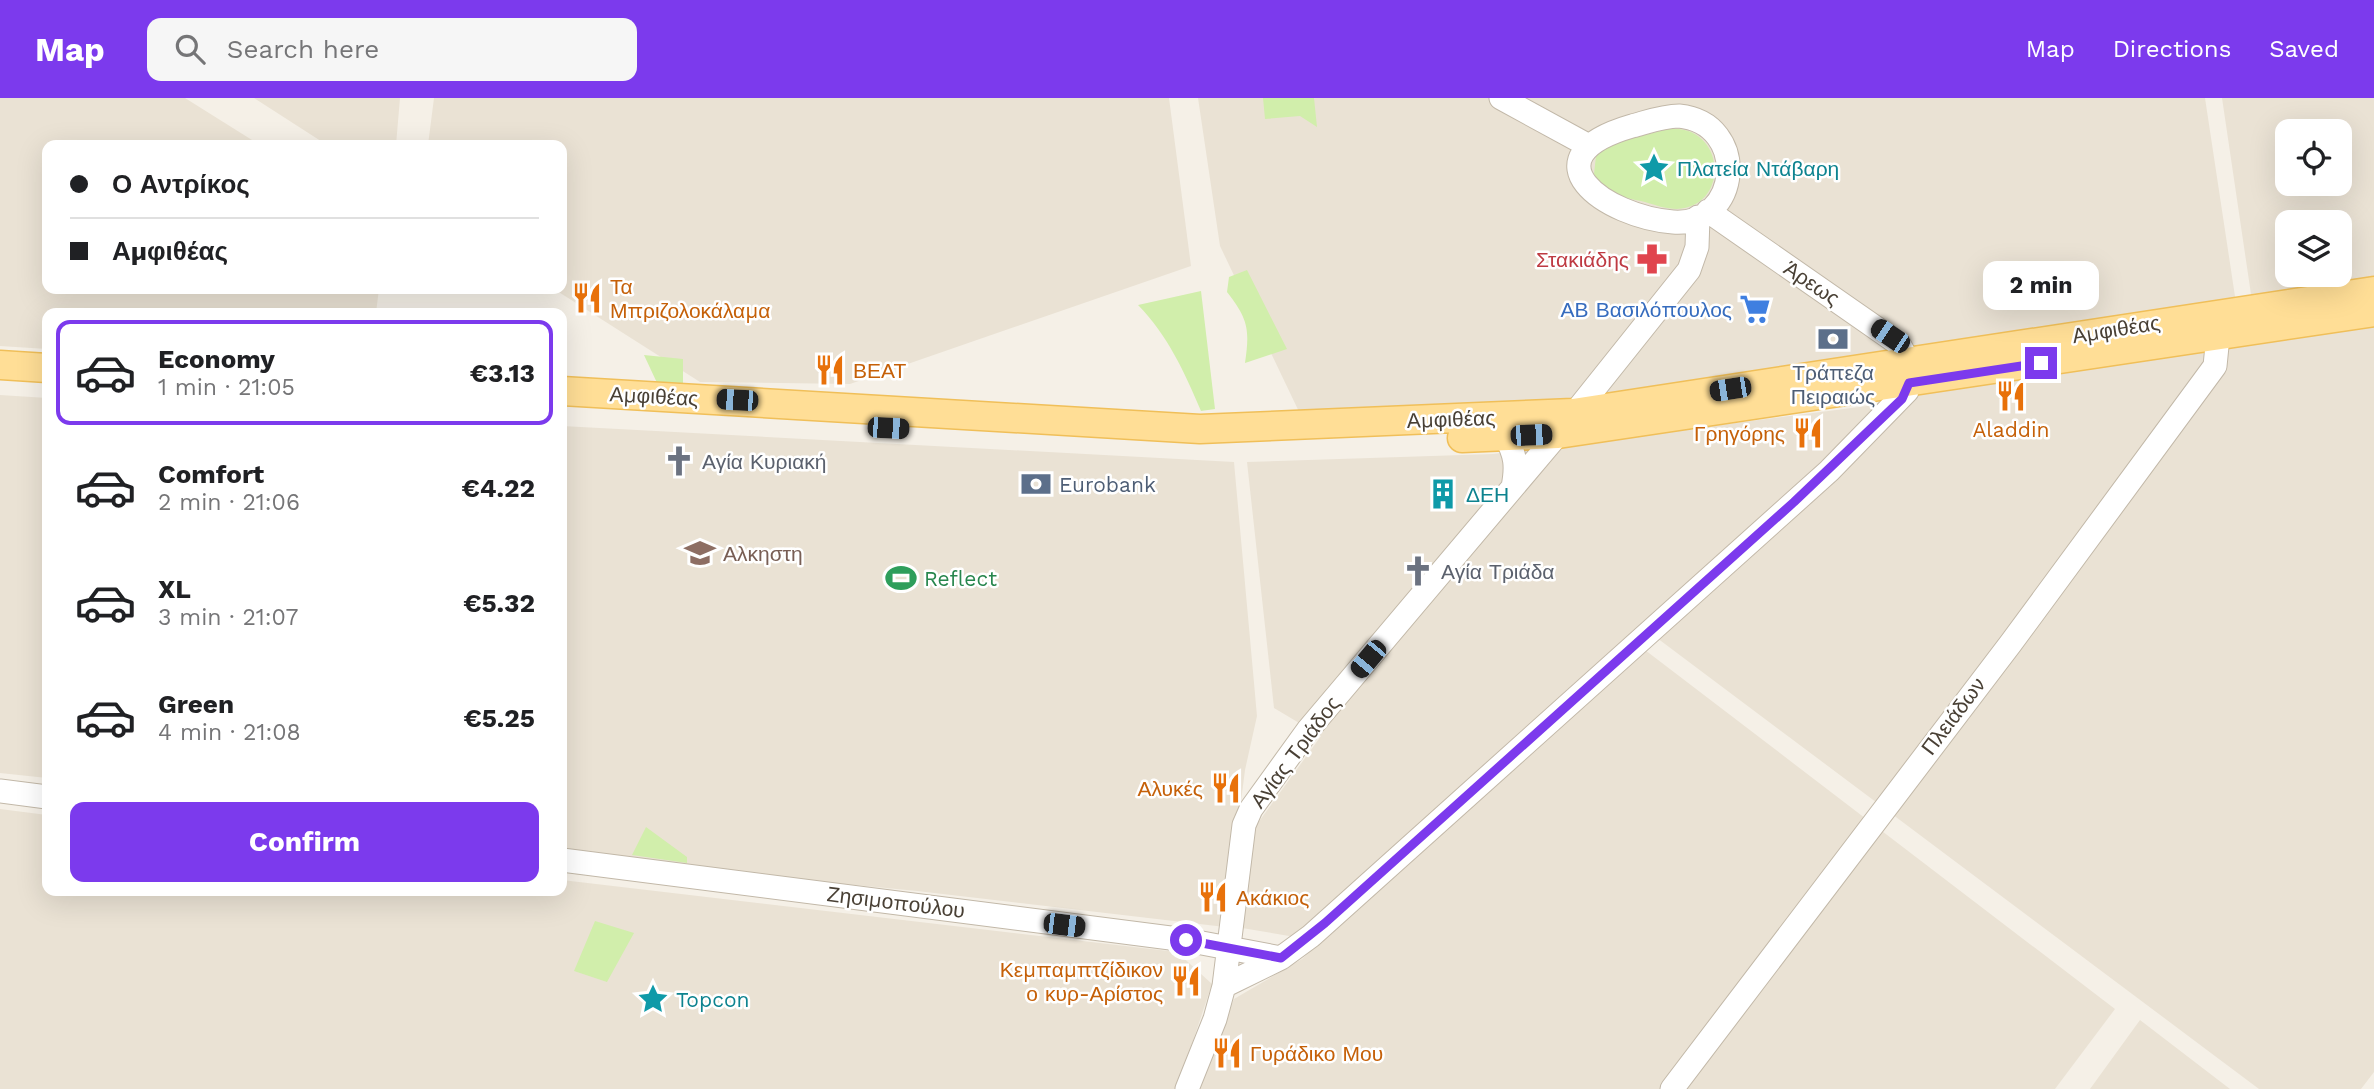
<!DOCTYPE html>
<html lang="en">
<head>
<meta charset="utf-8">
<style>
	:root { --surface:#fff; --page:#f6f6f6; --text:#202124; --muted:#757577; --line:#e0e0e0; --accent:#7c3aed }
	body { margin:0; font-family:"Work Sans",sans-serif; background:var(--page); color:var(--text); height:100vh; display:flex; flex-direction:column; font-size:26px; white-space:nowrap }
	* { box-sizing:border-box; margin:0 }
	p { font-size:23px; color:var(--muted) }
	.icon { flex:none; width:38px; height:38px; fill:none; stroke:currentColor; stroke-width:2; stroke-linecap:round; stroke-linejoin:round }
	.map { position:relative; flex:1; overflow:hidden }
	.panel { position:absolute; left:42px; top:210px; width:525px; height:588px; display:flex; flex-direction:column; background:var(--surface); border-radius:14px; box-shadow:0 7px 28px #0002 }
	.panel>* { flex:none }
	.top-card { position:absolute; left:42px; top:42px; width:525px; height:154px; border-radius:14px; box-shadow:0 7px 28px #0002; display:grid; align-content:center; height:154px; padding:0 28px; background:var(--surface) }
	.fabs { position:absolute; left:2275px; top:21px; display:grid; gap:14px }
	.fabs a { display:grid; place-items:center; width:77px; height:77px; border-radius:14px; background:var(--surface); box-shadow:0 7px 28px #0002; font-size:35px }
	.end { position:absolute; width:32px; height:32px; margin:-16px; border:9px solid #7c3aed; background:#fff; box-shadow:0 0 0 4px #fff }
	.from { border-radius:50% }
	.bubble { position:absolute; height:49px; border-radius:14px; background:var(--surface); box-shadow:0 7px 28px #0002; font-size:23px; font-weight:700; line-height:49px; text-align:center }
	.car { position:absolute; width:21px; height:42px; margin:-21px -10px; border-radius:9px; box-shadow:0 0 5px 2px #0007; background:linear-gradient(#222 24%,#8ab4d8 0 40%,#222 0 76%,#8ab4d8 0 86%,#222 0) }
	.top-card b { display:flex; align-items:center; gap:24px; height:66px; font-size:26px }
	.top-card b+b { border-top:2px solid var(--line) }
	.top-card i { width:18px; height:18px; background:var(--text) }
	ul { padding:12px 0 0; list-style:none }
	li { display:flex; align-items:center; gap:21px; height:105px; margin:0 14px 10px; padding:0 14px; border:4px solid transparent; border-radius:14px }
	li div { flex:1 }
	li b { display:block; font-size:26px }
	li em { font-style:normal; font-weight:700 }
	li.selected { border-color:var(--accent) }
	li>.icon { width:63px; height:63px; stroke-width:1.5 }
	.cta { display:flex; gap:14px; margin-top:auto; padding:14px 28px }
	.cta a { flex:1; height:80px; border-radius:14px; background:var(--accent); color:#fff; font-size:28px; font-weight:700; line-height:80px; text-align:center }
	header { display:flex; align-items:center; gap:42px; box-sizing:border-box; height:98px; padding:0 35px; background:var(--accent); color:#fff }
	header strong { font-size:33px }
	nav { display:flex; gap:38px; margin-inline-start:auto; font-size:24px }
	.search { width:490px; height:63px; background:var(--page); display:flex; align-items:center; gap:18px; box-sizing:border-box; padding:0 24px; border-radius:14px; color:var(--muted); font-size:26px }
	.map>svg:first-child { display:block }
	.residential { fill:#eae2d4; fill-rule:evenodd }
	.green { fill:#d1eeab }
	.lines { fill:none; stroke-linecap:round; stroke-linejoin:round }
	.minor-casing { stroke:#c2b8a8; stroke-width:25 }
	.major-casing { stroke:#f0bf59; stroke-width:31 }
	.minor { stroke:#fff; stroke-width:23 }
	.major { stroke:#ffde96; stroke-width:28 }
	.route { stroke:#7c3aed; stroke-width:9 }
	.labels { text-anchor:middle; dominant-baseline:central; stroke-width:5; stroke-linejoin:round; paint-order:stroke }
	.culture-label { font-size:21px; fill:#0d838f; stroke:#fff; text-anchor:start }
	.health-label { font-size:21px; fill:#be3a42; stroke:#fff; text-anchor:end }
	.street-label { font-size:21px; fill:#494035; stroke:#fff }
	.food-label { font-size:21px; fill:#c56008; stroke:#fff; text-anchor:start }
	.shop-label { font-size:21px; fill:#366cbe; stroke:#fff; text-anchor:end }
	.service-label { font-size:21px; fill:#4e5e75; stroke:#fff }
	.worship-label { font-size:21px; fill:#5b616d; stroke:#fff; text-anchor:start }
	.education-label { font-size:21px; fill:#785e54; stroke:#fff; text-anchor:start }
	.leisure-label { font-size:21px; fill:#27864d; stroke:#fff; text-anchor:start }
</style>
</head>
<body>
<header>
<strong>Map</strong>
<div class="search"><svg class="icon" aria-label="search" viewBox="0 0 24 24"><circle cx="10" cy="10" r="6"/><path d="M15 15l6 6"/></svg>Search here</div>
<nav><a>Map</a><a>Directions</a><a>Saved</a></nav>
</header>
<div class="map">
<svg width="2374" height="991" viewBox="0 0 2374 991">
	<rect width="100%" height="100%" fill="#f5f0e7"/>
	<path class="residential" d="M0,0H185L260,47H47V191H379L376,215H47V251L0,248Z
		M254,0H400L396,47H327Z
		M434,0H1169L1191,168L850,286L700,284L554,191H562V47H428Z
		M1198,0H2205L2236,205L1598,306L1302,320L1220,148Z
		M2222,0H2374V185L2252,203ZM2287,33H2340V86H2287ZM2287,124H2340V177H2287Z
		M2374,227V974L2361,991H2259L1653,537L1924,292Z
		M0,297L47,300V680L0,675Z
		M1898,304L1295,839L1242,830L1255,729L1321,638L1274,610L1247,364L1493,356Z
		M562,328L1234,364L1257,618L1245,672L1225,829L917,793L680,770L562,751Z
		M1645,552L2115,911L2055,991H1198L1234,901L1302,861L1424,748Z
		M0,711L47,717V793H562V782L1177,854L1212,886L1177,991H0Z
		M2140,922L2230,991H2090Z"/>
	<path class="green" d="M1263,0H1314L1317,29L1300,18L1265,21Z
		M1668,31C1726,25 1731,109 1677,111C1666,111 1655,107 1645,104C1631,101 1616,98 1603,91L1594,76L1596,58L1610,46Z
		M1247,172L1287,251L1245,265C1250,231 1248,221 1227,194L1229,179Z
		M1201,193L1215,311L1201,313C1184,273 1168,238 1138,207Z
		M644,257L683,261V288L658,287Z
		M646,729L687,759V765L632,757Z
		M595,823L634,835L607,884L574,873Z"/>
	<g class="lines">
		<g class="minor-casing">
			<path id="minor" d="M1501,0L1589,48
				M1679,18C1750,25 1741,129 1673,124C1606,119 1522,60 1632,28C1647,24 1663,18 1679,18Z
				M1505,338C1516,357 1517,368 1513,389
				M0,693L47,699
				M562,762L1186,842L1281,860
				M1224,888L1281,860L1311,838L1829,373L1907,293L1908,263L1899,246L1708,113
				M1187,991L1215,921L1224,888L1244,727L1251,711L1308,632L1558,336L1689,172L1697,149L1698,119
				M1672,991L2011,545L2215,268L2218,238"/>
		</g>
		<g class="major-casing">
			<path id="major" d="M0,267L47,270
				M562,293L1200,331L1573,315L2374,193
				M1462,340L1558,336L2374,214"/>
		</g>
		<use href="#minor" class="minor"/>
		<use href="#major" class="major"/>
	</g>
	<g class="lines">
		<path class="route" d="M1186,842L1281,860L1325,825L1794,404L1902,301L1909,285L2041,265"/>
	</g>
	<defs>
		<g id="sight-bare" transform="scale(2.415)"><path d="M0-6L1.8-2.2L6-1.7L2.9 1.2L3.7 5.4L0 3.3L-3.7 5.4L-2.9 1.2L-6-1.7L-1.8-2.2Z" fill="#0f9aa8" stroke="#fff" stroke-width="2.5" paint-order="stroke"/></g>
		<g id="pharmacy-bare" transform="scale(2.415)"><path d="M-2-6h4v4h4v4h-4v4h-4v-4h-4v-4h4Z" fill="#e0444e" stroke="#fff" stroke-width="2.5" paint-order="stroke"/></g>
		<g id="restaurant-bare" transform="scale(2.415)"><path d="M-5-6h1v4h1v-4h1v4h1v-4h1v5L-1.5 .5V6h-2V.5L-5-1ZM5-6V6H3V1.5H1.5Q1.5-4 5-6Z" fill="#e8710a" stroke="#fff" stroke-width="2.5" paint-order="stroke"/></g>
		<g id="supermarket-bare" transform="scale(2.415)"><path d="M-6-5.5h2.5l.6 2H6L4.5 2H-2.5L-4.4-4H-6ZM-1.5 3.2a1.3 1.3 0 1 0 .1 0ZM3 3.2a1.3 1.3 0 1 0 .1 0Z" fill="#3f7fe0" stroke="#fff" stroke-width="2.5" paint-order="stroke"/></g>
		<g id="bank-bare" transform="scale(2.415)"><path d="M-6-4H6V4H-6ZM0-2.3a2.3 2.3 0 1 0 0 4.6a2.3 2.3 0 1 0 0-4.6Z" fill="#5c6f8a" stroke="#fff" stroke-width="2.5" paint-order="stroke"/></g>
		<g id="church-bare" transform="scale(2.415)"><path d="M-1.2-6h2.4v3.5h3.3v2.4h-3.3V6h-2.4V-.1h-3.3v-2.4h3.3Z" fill="#6b7280" stroke="#fff" stroke-width="2.5" paint-order="stroke"/></g>
		<g id="building-bare" transform="scale(2.415)"><path d="M-4-6H4V6H1V3H-1V6H-4ZM-2.5-4.3h1.7v1.8h-1.7ZM.8-4.3h1.7v1.8H.8ZM-2.5-1h1.7V.8h-1.7ZM.8-1h1.7V.8H.8Z" fill="#0f9aa8" stroke="#fff" stroke-width="2.5" paint-order="stroke"/></g>
		<g id="school-bare" transform="scale(2.415)"><path d="M0-5L7-2L0 1L-7-2ZM-4 1L0 2.5L4 1V4Q0 6-4 4Z" fill="#8d6e63" stroke="#fff" stroke-width="2.5" paint-order="stroke"/></g>
		<g id="stadium-bare" transform="scale(2.415)"><path d="M0-5a6.5 5 0 1 0 0 10a6.5 5 0 1 0 0-10ZM-3.5-1.8h7v3.6h-7Z" fill="#2e9e5b" stroke="#fff" stroke-width="2.5" paint-order="stroke"/></g>
	</defs>
	<g fill-rule="evenodd">
		<use href="#sight-bare" x="1654" y="70"/>
		<use href="#pharmacy-bare" x="1652" y="161"/>
		<use href="#restaurant-bare" x="587" y="200"/>
		<use href="#supermarket-bare" x="1755" y="211"/>
		<use href="#bank-bare" x="1833" y="241"/>
		<use href="#restaurant-bare" x="830" y="272"/>
		<use href="#restaurant-bare" x="2011" y="298"/>
		<use href="#restaurant-bare" x="1808" y="335"/>
		<use href="#church-bare" x="679" y="363"/>
		<use href="#bank-bare" x="1036" y="386"/>
		<use href="#building-bare" x="1443" y="396"/>
		<use href="#school-bare" x="700" y="455"/>
		<use href="#church-bare" x="1418" y="473"/>
		<use href="#stadium-bare" x="901" y="480"/>
		<use href="#restaurant-bare" x="1226" y="690"/>
		<use href="#restaurant-bare" x="1213" y="799"/>
		<use href="#restaurant-bare" x="1186" y="883"/>
		<use href="#sight-bare" x="653" y="901"/>
		<use href="#restaurant-bare" x="1227" y="955"/>
	</g>
	<g class="labels">
		<g class="culture-label">
			<text x="1677" y="70">Πλατεία Ντάβαρη</text>
			<text x="1466" y="396">ΔΕΗ</text>
			<text x="676" y="901">Topcon</text>
		</g>
		<g class="health-label">
			<text x="1629" y="161">Στακιάδης</text>
		</g>
		<g class="street-label">
			<text transform="translate(1812 185) rotate(34)">Άρεως</text>
			<text transform="translate(2116 231) rotate(-9)">Αμφιθέας</text>
			<text transform="translate(654 298) rotate(3)">Αμφιθέας</text>
			<text transform="translate(1451 321) rotate(-2)">Αμφιθέας</text>
			<text transform="translate(1953 618) rotate(-53)">Πλειάδων</text>
			<text transform="translate(1295 654) rotate(-53)">Αγίας Τριάδος</text>
			<text transform="translate(896 804) rotate(7)">Ζησιμοπούλου</text>
		</g>
		<g class="food-label">
			<text x="610" y="188">Τα<tspan x="610" dy="24">Μπριζολοκάλαμα</tspan></text>
			<text x="853" y="272">ΒΕΑΤ</text>
			<text x="2011" y="331" text-anchor="middle">Aladdin</text>
			<text x="1785" y="335" text-anchor="end">Γρηγόρης</text>
			<text x="1203" y="690" text-anchor="end">Αλυκές</text>
			<text x="1236" y="799">Ακάκιος</text>
			<text x="1163" y="871" text-anchor="end">Κεμπαμπτζίδικον<tspan x="1163" dy="24">ο κυρ-Αρίστος</tspan></text>
			<text x="1250" y="955">Γυράδικο Μου</text>
		</g>
		<g class="shop-label">
			<text x="1732" y="211">ΑΒ Βασιλόπουλος</text>
		</g>
		<g class="service-label">
			<text x="1833" y="274">Τράπεζα<tspan x="1833" dy="24">Πειραιώς</tspan></text>
			<text x="1059" y="386" text-anchor="start">Eurobank</text>
		</g>
		<g class="worship-label">
			<text x="702" y="363">Αγία Κυριακή</text>
			<text x="1441" y="473">Αγία Τριάδα</text>
		</g>
		<g class="education-label">
			<text x="723" y="455">Αλκηστη</text>
		</g>
		<g class="leisure-label">
			<text x="924" y="480">Reflect</text>
		</g>
	</g>
</svg>
<div class="fabs">
<a><svg class="icon" aria-label="locate" viewBox="0 0 24 24"><circle cx="12" cy="12" r="6"/><path d="M12 2v4M12 18v4M2 12h4M18 12h4"/></svg></a>
<a><svg class="icon" aria-label="layers" viewBox="0 0 24 24"><path d="M12 4l9 5-9 5-9-5zM3 14l9 5 9-5"/></svg></a>
</div>
<i class="end from" style="left:1186px;top:842px"></i>
<i class="end" style="left:2041px;top:265px"></i>
<div class="bubble" style="left:1983px;top:163px;width:116px">2 min</div>
<i class="car" style="left:1890px;top:238px;rotate:304deg"></i>
<i class="car" style="left:1730px;top:291px;rotate:261deg"></i>
<i class="car" style="left:737px;top:302px;rotate:273deg"></i>
<i class="car" style="left:888px;top:330px;rotate:93deg"></i>
<i class="car" style="left:1531px;top:337px;rotate:88deg"></i>
<i class="car" style="left:1368px;top:561px;rotate:220deg"></i>
<i class="car" style="left:1064px;top:827px;rotate:97deg"></i>
<div class="top-card">
<b><i class="from"></i>Ο Αντρίκος</b>
<b><i></i>Αμφιθέας</b>
</div>
<section class="panel">
<ul>
<li class="selected"><svg class="icon" aria-label="car" viewBox="0 0 24 24"><path d="M5 17H2v-5l4-1 3-4h7l3 4 3 1v5h-3M9 17h6M6 11h13"/><circle cx="7" cy="17" r="2"/><circle cx="17" cy="17" r="2"/></svg><div><b>Economy</b><p>1 min · 21:05</p></div><em>€3.13</em></li>
<li><svg class="icon" aria-label="car" viewBox="0 0 24 24"><path d="M5 17H2v-5l4-1 3-4h7l3 4 3 1v5h-3M9 17h6M6 11h13"/><circle cx="7" cy="17" r="2"/><circle cx="17" cy="17" r="2"/></svg><div><b>Comfort</b><p>2 min · 21:06</p></div><em>€4.22</em></li>
<li><svg class="icon" aria-label="car" viewBox="0 0 24 24"><path d="M5 17H2v-5l4-1 3-4h7l3 4 3 1v5h-3M9 17h6M6 11h13"/><circle cx="7" cy="17" r="2"/><circle cx="17" cy="17" r="2"/></svg><div><b>XL</b><p>3 min · 21:07</p></div><em>€5.32</em></li>
<li><svg class="icon" aria-label="car" viewBox="0 0 24 24"><path d="M5 17H2v-5l4-1 3-4h7l3 4 3 1v5h-3M9 17h6M6 11h13"/><circle cx="7" cy="17" r="2"/><circle cx="17" cy="17" r="2"/></svg><div><b>Green</b><p>4 min · 21:08</p></div><em>€5.25</em></li>
</ul>
<div class="cta"><a>Confirm</a></div>
</section>
</div>
</body>
</html>
